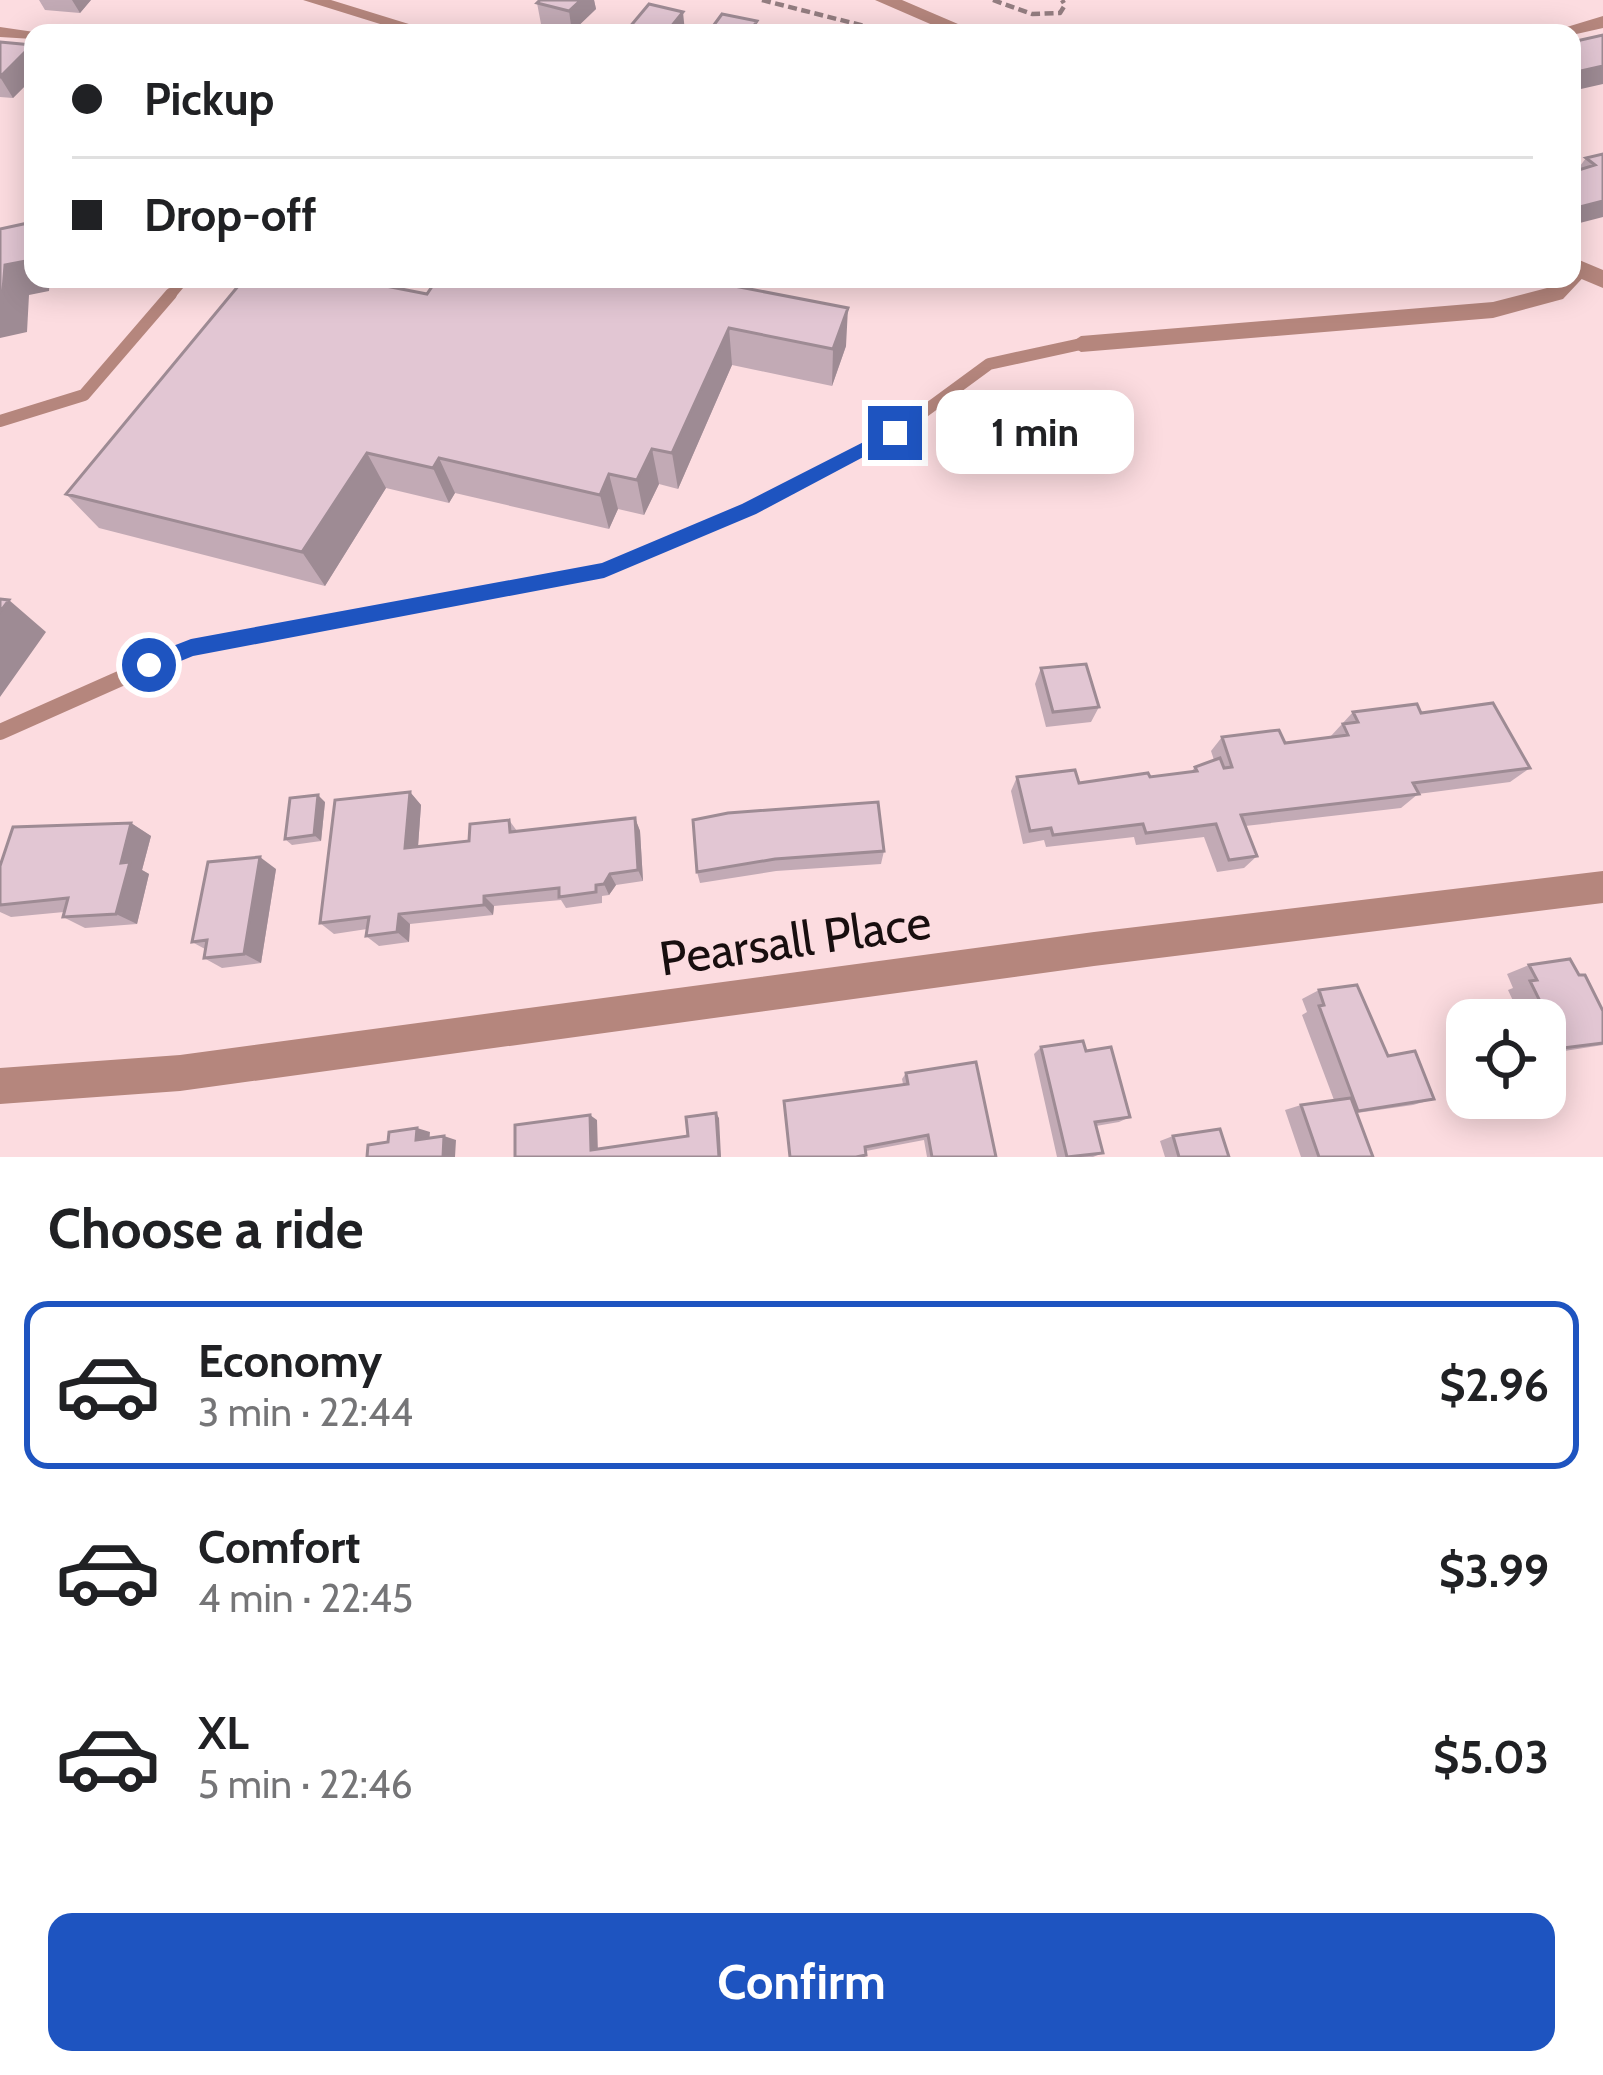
<!DOCTYPE html>
<html lang="en">
<head>
<meta charset="utf-8">
<style>
	:root { --surface:#fff; --page:#f6f6f6; --text:#202124; --muted:#757577; --line:#e0e0e0; --accent:#1e54c0 }
	body { margin:0; font-family:Cabin,sans-serif; background:var(--page); color:var(--text); height:100vh; display:flex; flex-direction:column; font-size:45px; white-space:nowrap }
	* { box-sizing:border-box; margin:0 }
	p { font-size:39px; color:var(--muted) }
	.icon { flex:none; width:66px; height:66px; fill:none; stroke:currentColor; stroke-width:2; stroke-linecap:round; stroke-linejoin:round }
	.map { position:relative; height:1157px; overflow:hidden }
	.drawer { display:flex; flex-direction:column; background:var(--surface); flex:1 }
	.drawer>* { flex:none }
	.banner { position:absolute; left:24px; top:24px; width:1557px; height:264px; border-radius:24px; box-shadow:0 6px 30px #0003; display:grid; align-content:center; height:264px; padding:0 48px; background:var(--surface) }
	.tools { position:absolute; left:1446px; top:999px; display:grid; gap:24px }
	.tools a { display:grid; place-items:center; width:120px; height:120px; border-radius:24px; background:var(--surface); box-shadow:0 6px 30px #0003; font-size:60px }
	.end { position:absolute; width:54px; height:54px; margin:-27px; border:15px solid #1e54c0; background:#fff; box-shadow:0 0 0 6px #fff }
	.from { border-radius:50% }
	.bubble { position:absolute; height:84px; border-radius:24px; background:var(--surface); box-shadow:0 6px 30px #0003; font-size:39px; font-weight:700; line-height:84px; text-align:center }
	.banner b { display:flex; align-items:center; gap:42px; height:114px; font-size:45px }
	.banner b+b { border-top:3px solid var(--line) }
	.banner i { width:30px; height:30px; background:var(--text) }
	ul { padding:0; list-style:none }
	li { display:flex; align-items:center; gap:36px; height:168px; margin:0 24px 18px; padding:0 24px; border:6px solid transparent; border-radius:24px }
	li div { flex:1 }
	li b { display:block; font-size:45px }
	li em { font-style:normal; font-weight:700 }
	li.on { border-color:var(--accent) }
	li>.icon { width:108px; height:108px; stroke-width:1.5 }
	h2 { padding:0 48px; font-size:54px; line-height:144px }
	.button { display:flex; gap:24px; margin-top:auto; padding:24px 48px }
	.button a { flex:1; height:138px; border-radius:24px; background:var(--accent); color:#fff; font-size:48px; font-weight:700; line-height:138px; text-align:center }
	.map>svg:first-child { display:block }
	.lines { fill:none; stroke-linecap:round; stroke-linejoin:round }
	.path { stroke:#937d80; stroke-width:4.5; stroke-dasharray:9 4.5; stroke-linecap:butt }
	.service-far2 { stroke:#b5867d; stroke-width:10 }
	.service-far1 { stroke:#b5867d; stroke-width:12 }
	.service { stroke:#b5867d; stroke-width:16 }
	.minor { fill:#b5867d; fill-rule:evenodd }
	.tertiary { fill:#b5867d; fill-rule:evenodd }
	.wall { fill:#c2aab5 }
	.shaded-wall { fill:#9e8b94 }
	.building { fill:#e2c6d3; stroke:#9e8b94; stroke-width:3 }
	.route { fill:#1e54c0 }
	.labels { text-anchor:middle; dominant-baseline:central; stroke-width:10; stroke-linejoin:round; paint-order:stroke }
	.near-street-label { font-size:48px; fill:#180e0f; stroke:#fcdce0 }
</style>
</head>
<body>
<div class="map">
<svg width="1603" height="1157" viewBox="0 0 1603 1157">
	<rect width="100%" height="100%" fill="#fcdce0"/>
	<g class="lines">
		<path class="path" d="M762,0L892,33
			M993,0L1032,14L1060,13L1065,5L1062,0"/>
		<path class="service-far2" d="M353,284L422,279
			M169,297L184,279"/>
		<path class="service-far1" d="M0,421L84,395L171,294
			M128,675L191,647L604,570L749,509L895,433L989,364L1081,344"/>
		<path class="service" d="M0,732L135,672"/>
		<path class="minor" d="M303,0H331L438,33H409Z
			M0,27L41,33H33V39L0,37Z
			M1581,261L1592,268L1563,299L1493,318L1081,352L1069,344L1081,336L1493,302L1547,288L1557,279H1572V264Z
			M1603,871V903L1094,966L180,1091L0,1104V1068L180,1055L1094,932Z"/>
		<path class="tertiary" d="M875,0H902L979,33H951Z
			M1603,16V28L1572,35L1547,33Z
			M1572,257L1603,270V288L1572,275Z"/>
	</g>
	<path class="wall" d="M39,0H91L80,13L45,10Z
		M540,0H594L596,9L572,32L541,24L537,3Z
		M0,42L33,47V78L13,98L0,97Z
		M1603,154L1572,225V172L1577,170L1586,158Z
		M437,279L846,346L832,386L732,365L678,489L659,484L644,515L618,509L609,529L455,493L449,503L386,488L325,586L99,528L66,494L427,294Z
		M1041,668L1099,707L1091,722L1046,727L1035,684Z
		M1353,712L1421,713L1530,768L1510,782L1418,794L1401,808L1245,826L1257,856L1244,868L1217,872L1204,837L1136,845L1134,837L1046,847L1044,840L1023,844L1011,791L1017,777L1079,783L1191,772L1195,767L1214,760L1211,751L1222,737L1285,743L1330,737Z
		M410,792L421,805L418,847L469,841L509,820L517,831L635,818L640,831L643,881L616,885L609,895L602,896V903L566,908L561,900L494,906L493,915L410,924L409,942L379,946L366,936L367,929L334,934L320,923Z
		M325,802L321,841L292,845L285,839Z
		M878,802L884,851L881,864L776,871L700,883L697,872Z
		M131,823L151,836L142,870L149,874L137,924L85,928L63,917L64,912L11,917L0,912V866Z
		M276,869L261,963L222,968L204,958L205,949L192,942Z
		M1529,965L1579,975L1603,1011V1045L1545,1054V1020H1522L1508,990L1513,988L1507,974Z
		M1319,990L1434,1099L1413,1105L1357,1113L1373,1157H1301L1285,1110L1301,1105L1334,1100L1302,1015L1307,1012L1302,999Z
		M1041,1047L1086,1051L1130,1117L1119,1122L1096,1126L1103,1153L1093,1157H1057L1034,1054Z
		M906,1073L996,1157H927L924,1140L866,1151L865,1157H790L903,1084L902,1079Z
		M1173,1136L1229,1157H1165L1160,1141Z"/>
	<path class="shaded-wall" d="M72,0H91L80,13Z
		M581,0H594L596,9L572,32L569,11Z
		M683,12L685,32L666,33Z
		M32,45L33,78L13,98L0,77Z
		M1603,66V84L1572,91V73Z
		M1603,201V217L1572,225V214L1576,208Z
		M28,223L33,229V279H50L49,291L29,295L27,332L0,338V303L5,265Z
		M848,308L846,346L832,386L833,349Z
		M729,328L732,365L678,489L672,453Z
		M652,449L659,484L644,515L637,480Z
		M367,453L386,488L325,586L302,552Z
		M439,458L455,493L449,503L433,468Z
		M609,474L618,509L609,529L600,495Z
		M9,600L46,632L0,697V612Z
		M410,792L421,805L417,860L405,848Z
		M318,795L325,802L321,841L314,835Z
		M635,818L640,831L643,881L638,870Z
		M131,823L151,836L142,870L149,874L137,924L116,914L121,863Z
		M260,857L276,869L261,963L244,954Z
		M610,874L616,885L609,895L604,884Z
		M484,896L494,906L493,915L484,905Z
		M399,914L410,924L409,942L397,932Z
		M716,1113L719,1118L721,1157H719Z
		M590,1115L597,1120L598,1154L591,1150Z
		M417,1128L430,1132L429,1144L416,1140Z
		M444,1136L456,1140L455,1157H443Z"/>
	<path class="building" d="M540,0H581L569,11L537,3Z
		M649,4L683,12L666,33H646L628,29Z
		M722,14L757,21L749,33H708Z
		M1603,35V66L1572,73V42Z
		M0,42L32,45L0,77Z
		M1603,154V201L1576,208L1572,204V172L1595,165L1586,158Z
		M28,223L26,261L5,265L2,303H0V229Z
		M244,279H350L427,294L437,279H698L848,308L833,349L729,328L672,453L652,449L637,480L609,474L600,495L439,458L433,468L367,453L302,552L66,494Z
		M0,599L9,600L0,612Z
		M1086,664L1099,707L1053,712L1041,668Z
		M1493,703L1530,768L1413,783L1419,794L1241,815L1257,856L1229,860L1216,824L1146,833L1143,824L1053,835L1051,828L1030,831L1017,777L1075,770L1079,783L1148,773L1150,777L1197,771L1195,767L1220,758L1224,768L1232,767L1222,737L1279,730L1285,743L1348,735L1343,724L1358,722L1353,712L1417,704L1421,713Z
		M410,792L405,848L469,841L470,824L509,820L510,832L635,818L638,870L610,874L604,884L596,885V892L559,897V888L484,896V905L399,914L397,932L366,936L369,917L320,923L335,800Z
		M318,795L314,835L285,839L290,798Z
		M878,802L884,851L775,859L697,872L693,820L728,813Z
		M131,823L121,863L130,862L116,914L63,917L68,898L0,905V866L13,827Z
		M260,857L244,954L204,958L207,940L192,942L208,862Z
		M1570,959L1579,975H1585L1603,1011V1043L1563,1048L1530,981L1537,980L1529,965Z
		M1357,985L1388,1056L1415,1051L1434,1099L1358,1111L1319,1006L1324,1005L1319,990Z
		M1083,1041L1086,1051L1111,1047L1130,1117L1095,1122L1103,1153L1067,1157L1041,1047Z
		M976,1062L996,1157H932L928,1135L865,1147L866,1155L856,1157H790L784,1101L908,1084L906,1073Z
		M1351,1098L1373,1157H1319L1301,1105Z
		M716,1113L719,1157H515V1125L590,1115L591,1150L688,1136L686,1117Z
		M417,1128L416,1140L444,1136L443,1157H367L368,1145L388,1142L389,1132Z
		M1220,1129L1229,1157H1179L1173,1136Z"/>
	<path class="route" d="M895,426L901,428V437L756,514L604,578L193,656L149,674L139,665L142,658L191,639L602,563L742,504Z"/>
	<g class="labels">
		<g class="near-street-label">
			<text transform="translate(795 940) rotate(-8)">Pearsall Place</text>
		</g>
	</g>
</svg>
<div class="tools">
<a><svg class="icon" aria-label="locate" viewBox="0 0 24 24"><circle cx="12" cy="12" r="6"/><path d="M12 2v4M12 18v4M2 12h4M18 12h4"/></svg></a>
</div>
<i class="end from" style="left:149px;top:665px"></i>
<i class="end" style="left:895px;top:433px"></i>
<div class="bubble" style="left:936px;top:390px;width:198px">1 min</div>
<div class="banner">
<b><i class="from"></i>Pickup</b>
<b><i></i>Drop-off</b>
</div>
</div>
<section class="drawer">
<h2>Choose a ride</h2>
<ul>
<li class="on"><svg class="icon" aria-label="car" viewBox="0 0 24 24"><path d="M5 17H2v-5l4-1 3-4h7l3 4 3 1v5h-3M9 17h6M6 11h13"/><circle cx="7" cy="17" r="2"/><circle cx="17" cy="17" r="2"/></svg><div><b>Economy</b><p>3 min · 22:44</p></div><em>$2.96</em></li>
<li><svg class="icon" aria-label="car" viewBox="0 0 24 24"><path d="M5 17H2v-5l4-1 3-4h7l3 4 3 1v5h-3M9 17h6M6 11h13"/><circle cx="7" cy="17" r="2"/><circle cx="17" cy="17" r="2"/></svg><div><b>Comfort</b><p>4 min · 22:45</p></div><em>$3.99</em></li>
<li><svg class="icon" aria-label="car" viewBox="0 0 24 24"><path d="M5 17H2v-5l4-1 3-4h7l3 4 3 1v5h-3M9 17h6M6 11h13"/><circle cx="7" cy="17" r="2"/><circle cx="17" cy="17" r="2"/></svg><div><b>XL</b><p>5 min · 22:46</p></div><em>$5.03</em></li>
</ul>
<div class="button"><a>Confirm</a></div>
</section>
</body>
</html>
